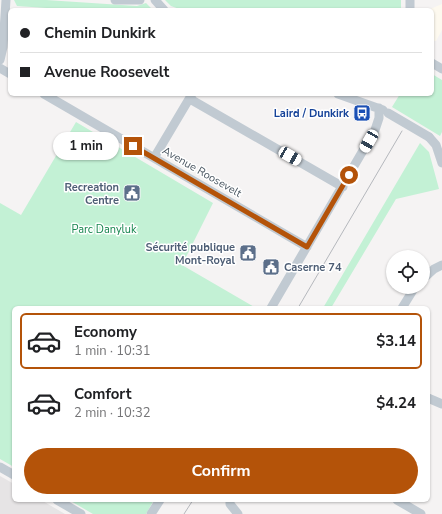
<!DOCTYPE html>
<html lang="en">
<head>
<meta charset="utf-8">
<style>
	:root { --surface:#fff; --page:#f2f2f2; --text:#202124; --muted:#757577; --line:#e0e0e0; --accent:#b45309 }
	body { margin:0; font-family:"Nunito Sans",sans-serif; background:var(--page); color:var(--text); height:100vh; display:flex; flex-direction:column; font-size:15px; white-space:nowrap }
	* { box-sizing:border-box; margin:0 }
	p { font-size:13px; color:var(--muted) }
	.icon { flex:none; width:22px; height:22px; fill:none; stroke:currentColor; stroke-width:2; stroke-linecap:round; stroke-linejoin:round }
	.map { position:relative; flex:1; overflow:hidden }
	.side { position:absolute; left:12px; top:306px; width:418px; height:196px; display:flex; flex-direction:column; background:var(--surface); border-radius:6px; box-shadow:0 1px 3px #0004 }
	.side>* { flex:none }
	.hud { position:absolute; left:8px; top:8px; width:426px; height:88px; border-radius:6px; box-shadow:0 1px 3px #0004; display:grid; align-content:center; height:88px; padding:0 12px; background:var(--surface) }
	.fabs { position:absolute; left:386px; top:250px; display:grid; gap:8px }
	.fabs a { display:grid; place-items:center; width:44px; height:44px; border-radius:50%; background:var(--surface); box-shadow:0 1px 3px #0004; font-size:20px }
	.end { position:absolute; width:18px; height:18px; margin:-9px; border:5px solid #b45309; background:#fff; box-shadow:0 0 0 2px #fff }
	.from { border-radius:50% }
	.bubble { position:absolute; height:28px; border-radius:14px; background:var(--surface); box-shadow:0 1px 3px #0004; font-size:13px; font-weight:700; line-height:28px; text-align:center }
	.car { position:absolute; width:12px; height:24px; margin:-12px -6px; border-radius:5px; box-shadow:0 0 3px 1px #0007; background:linear-gradient(#fff 24%,#345 0 40%,#fff 0 76%,#345 0 86%,#fff 0) }
	.hud b { display:flex; align-items:center; gap:14px; height:38px; font-size:15px }
	.hud b+b { border-top:1px solid var(--line) }
	.hud i { width:10px; height:10px; background:var(--text) }
	ul { padding:7px 0 0; list-style:none }
	li { display:flex; align-items:center; gap:12px; height:56px; margin:0 8px 6px; padding:0 4px; border:2px solid transparent; border-radius:6px }
	li div { flex:1 }
	li b { display:block; font-size:15px }
	li em { font-style:normal; font-weight:700 }
	li.selected { border-color:var(--accent) }
	li>.icon { width:36px; height:36px; stroke-width:1.5 }
	.button { display:flex; gap:8px; margin-top:auto; padding:8px 12px }
	.button a { flex:1; height:46px; border-radius:24px; background:var(--accent); color:#fff; font-size:16px; font-weight:700; line-height:46px; text-align:center }
	.map>svg:first-child { display:block }
	.commercial { fill:#fdf9ef }
	.education { fill:#e6e4e5 }
	.green { fill:#c3f1d5 }
	.lines { fill:none; stroke-linecap:round; stroke-linejoin:round }
	.minor { stroke:#c1cad2; stroke-width:9 }
	.tram { stroke:#b5b8bd; stroke-width:1 }
	.minor-bridge { stroke:#c1cad2; stroke-width:9 }
	.route { stroke:#b45309; stroke-width:5 }
	.labels { text-anchor:middle; dominant-baseline:central; stroke-width:3; stroke-linejoin:round; paint-order:stroke }
	.transit-label { font-size:11px; font-weight:bold; fill:#164399; stroke:#fff; text-anchor:end }
	.street-label { font-size:11px; fill:#4a5661; stroke:#fff }
	.service-label { font-size:11px; font-weight:bold; fill:#4e5e75; stroke:#fff; text-anchor:end }
	.park-label { font-size:11px; fill:#17864f; stroke:#fff }
</style>
</head>
<body>
<div class="map">
<svg width="442" height="514" viewBox="0 0 442 514">
	<rect width="100%" height="100%" fill="#f5f3f3"/>
	<path class="commercial" d="M442,4V30L436,41H432V10H428Z"/>
	<path class="education" d="M0,476L14,484V500H41L65,514H0Z"/>
	<path class="green" d="M14,0H46L137,6L146,3L153,10H76L17,6Z
		M165,0H401V10H182L171,6Z
		M432,74L442,80V132L440,136L392,107L400,94H432Z
		M76,122L213,203L182,265L256,308H14V467L0,459V203L21,215Z
		M420,143L429,152L439,189L396,199L331,308H323Z
		M69,500H154L146,514H93Z"/>
	<g class="lines">
		<path class="minor" d="M115,0H140
			M155,0L164,10
			M410,10V0
			M0,60L3,47L6,0
			M0,68L10,74
			M44,94L307,247
			M338,94L383,110
			M190,99L343,187
			M429,137L436,145L442,163
			M154,158L192,94
			M423,279L434,269L442,265
			M271,308L375,130L379,118V108
			M402,308L415,287
			M428,398L442,404
			M0,467L14,475
			M57,500L81,514
			M230,500V504L238,514
			M397,500L421,514
			M151,514L160,500"/>
		<path class="tram" d="M298,308L402,131
			M184,514L193,500"/>
		<path class="minor-bridge" d="M432,63L442,69
			M388,113L429,137"/>
	</g>
	<g class="lines">
		<path class="route" d="M133,146L307,247L349,175"/>
	</g>
	<defs>
		<g id="bus-square" transform="scale(0.9)"><rect x="-9" y="-9" width="18" height="18" rx="4" fill="#1a4fb4" stroke="#fff"/><path d="M-5-6H5V4H4V6H2V4H-2V6H-4V4H-5ZM-3.5-4V0h7V-4ZM-3.5 1.2v1.5H-2V1.2ZM2 1.2v1.5H3.5V1.2Z" fill="#fff"/></g>
		<g id="civic-square" transform="scale(0.9)"><rect x="-9" y="-9" width="18" height="18" rx="4" fill="#5c6f8a" stroke="#fff"/><path d="M-.6-6.5H3V-4.5H.6V-3L4-1V1h2V6H-6V1h2V-1L-.6-3ZM-1.2 2.5V6h2.4V2.5Z" fill="#fff"/></g>
	</defs>
	<g fill-rule="evenodd">
		<use href="#bus-square" x="362" y="113"/>
		<use href="#civic-square" x="132" y="193"/>
		<use href="#civic-square" x="248" y="253"/>
		<use href="#civic-square" x="271" y="267"/>
	</g>
	<g class="labels">
		<g class="transit-label">
			<text x="349" y="113">Laird / Dunkirk</text>
		</g>
		<g class="street-label">
			<text transform="translate(202 172) rotate(30)">Avenue Roosevelt</text>
		</g>
		<g class="service-label">
			<text x="119" y="187">Recreation<tspan x="119" dy="13">Centre</tspan></text>
			<text x="235" y="247">Sécurité publique<tspan x="235" dy="13">Mont-Royal</tspan></text>
			<text x="284" y="267" text-anchor="start">Caserne 74</text>
		</g>
		<g class="park-label">
			<text x="104" y="229">Parc Danyluk</text>
		</g>
	</g>
</svg>
<div class="fabs">
<a><svg class="icon" aria-label="locate" viewBox="0 0 24 24"><circle cx="12" cy="12" r="6"/><path d="M12 2v4M12 18v4M2 12h4M18 12h4"/></svg></a>
</div>
<i class="end from" style="left:349px;top:175px"></i>
<i class="end" style="left:133px;top:146px"></i>
<div class="bubble" style="left:53px;top:132px;width:66px">1 min</div>
<i class="car" style="left:369px;top:141px;rotate:210deg"></i>
<i class="car" style="left:290px;top:156px;rotate:120deg"></i>
<div class="hud">
<b><i class="from"></i>Chemin Dunkirk</b>
<b><i></i>Avenue Roosevelt</b>
</div>
<section class="side">
<ul>
<li class="selected"><svg class="icon" aria-label="car" viewBox="0 0 24 24"><path d="M5 17H2v-5l4-1 3-4h7l3 4 3 1v5h-3M9 17h6M6 11h13"/><circle cx="7" cy="17" r="2"/><circle cx="17" cy="17" r="2"/></svg><div><b>Economy</b><p>1 min · 10:31</p></div><em>$3.14</em></li>
<li><svg class="icon" aria-label="car" viewBox="0 0 24 24"><path d="M5 17H2v-5l4-1 3-4h7l3 4 3 1v5h-3M9 17h6M6 11h13"/><circle cx="7" cy="17" r="2"/><circle cx="17" cy="17" r="2"/></svg><div><b>Comfort</b><p>2 min · 10:32</p></div><em>$4.24</em></li>
</ul>
<div class="button"><a>Confirm</a></div>
</section>
</div>
</body>
</html>
